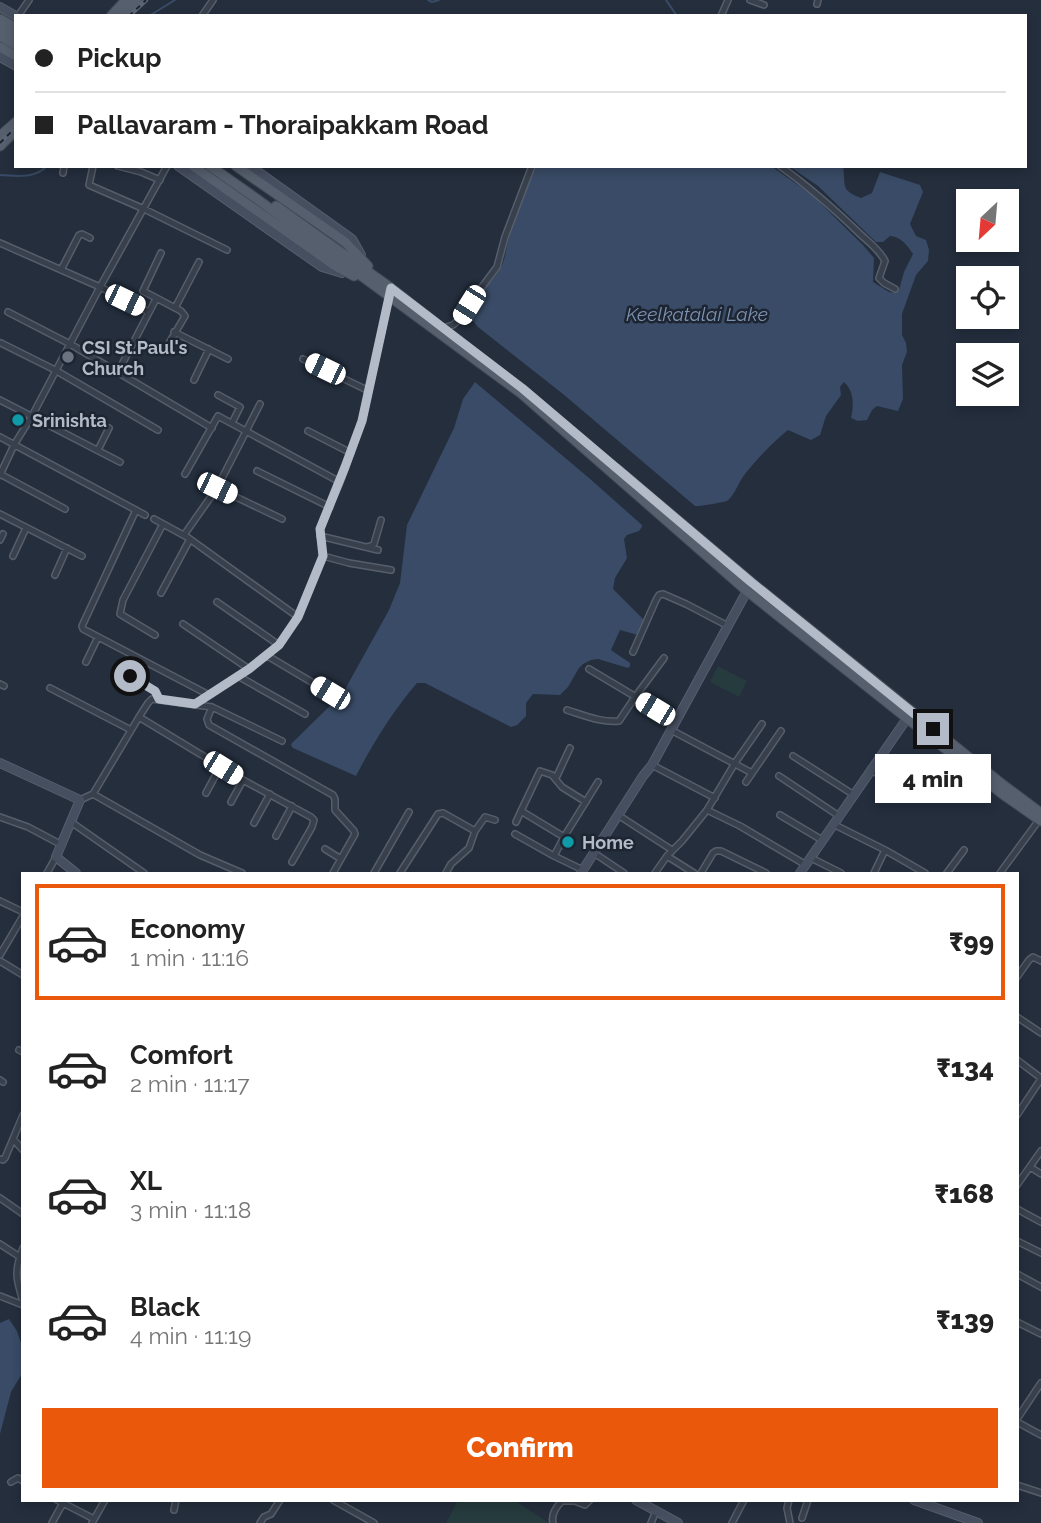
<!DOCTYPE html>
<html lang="en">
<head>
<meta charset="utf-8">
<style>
	:root { --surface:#fff; --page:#f2f2f2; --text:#222; --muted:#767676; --line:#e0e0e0; --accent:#ea580c }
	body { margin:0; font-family:Raleway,sans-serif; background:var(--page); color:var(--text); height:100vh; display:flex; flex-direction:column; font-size:26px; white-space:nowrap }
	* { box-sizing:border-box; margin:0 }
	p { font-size:23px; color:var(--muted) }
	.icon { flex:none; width:38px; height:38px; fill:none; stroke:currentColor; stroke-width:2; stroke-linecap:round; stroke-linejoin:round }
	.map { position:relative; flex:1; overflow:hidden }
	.details { position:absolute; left:21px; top:872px; width:998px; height:630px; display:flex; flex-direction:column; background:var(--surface); border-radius:0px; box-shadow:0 4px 10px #0003 }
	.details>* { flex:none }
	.hud { position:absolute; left:14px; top:14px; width:1013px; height:154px; border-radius:0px; box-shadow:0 4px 10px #0003; display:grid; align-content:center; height:154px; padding:0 21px; background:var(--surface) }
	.needle { width:46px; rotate:206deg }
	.fabs { position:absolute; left:956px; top:189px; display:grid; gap:14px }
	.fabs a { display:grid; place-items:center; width:63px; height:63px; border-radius:0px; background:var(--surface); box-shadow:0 4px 10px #0003; font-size:35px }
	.end { position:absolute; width:32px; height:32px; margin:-16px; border:9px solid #b3bbc8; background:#111; box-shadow:0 0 0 4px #111 }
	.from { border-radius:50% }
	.bubble { position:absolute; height:49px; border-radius:0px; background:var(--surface); box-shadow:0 4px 10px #0003; font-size:23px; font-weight:800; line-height:49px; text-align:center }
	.car { position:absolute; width:21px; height:42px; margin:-21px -10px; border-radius:9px; box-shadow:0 0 5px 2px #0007; background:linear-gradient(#fff 24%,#345 0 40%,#fff 0 76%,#345 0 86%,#fff 0) }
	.hud b { display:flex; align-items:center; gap:24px; height:66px; font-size:26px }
	.hud b+b { border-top:2px solid var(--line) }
	.hud i { width:18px; height:18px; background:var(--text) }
	ul { padding:12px 0 0; list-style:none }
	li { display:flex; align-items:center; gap:21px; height:116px; margin:0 14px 10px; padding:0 7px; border:4px solid transparent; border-radius:0px }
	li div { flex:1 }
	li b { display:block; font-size:26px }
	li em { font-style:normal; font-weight:800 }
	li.active { border-color:var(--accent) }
	li>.icon { width:63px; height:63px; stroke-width:1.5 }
	.action { display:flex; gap:14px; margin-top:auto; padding:14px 21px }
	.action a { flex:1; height:80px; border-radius:0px; background:var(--accent); color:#fff; font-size:28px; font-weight:800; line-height:80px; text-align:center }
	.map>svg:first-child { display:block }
	.green { fill:#263b3e }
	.water { fill:#394b66 }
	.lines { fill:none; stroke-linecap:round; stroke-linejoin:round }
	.stream { stroke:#394b66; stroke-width:2 }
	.street-casing { stroke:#565e6b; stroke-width:8 }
	.secondary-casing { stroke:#565e6b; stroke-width:10 }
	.primary-casing { stroke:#414956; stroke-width:11 }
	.street { stroke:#38404d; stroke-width:5 }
	.secondary { stroke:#464f60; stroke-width:8 }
	.primary { stroke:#565f6d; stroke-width:9 }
	.rail-casing { stroke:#5a6474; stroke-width:4.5 }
	.rail { stroke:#1d2532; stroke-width:2; stroke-dasharray:5; stroke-linecap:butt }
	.route { stroke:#b3bbc8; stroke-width:9 }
	.worship-dot { fill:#6b7280; stroke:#1d2532; stroke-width:2.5 }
	.culture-dot { fill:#0f9aa8; stroke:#1d2532; stroke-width:2.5 }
	.labels { text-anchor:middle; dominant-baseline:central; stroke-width:5; stroke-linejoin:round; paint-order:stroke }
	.poi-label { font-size:18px; font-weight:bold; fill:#b3bbc8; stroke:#1d2532; text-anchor:start }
	.water-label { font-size:19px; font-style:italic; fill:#7c91b0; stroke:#1d2532 }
</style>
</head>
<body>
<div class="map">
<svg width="1041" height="1523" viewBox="0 0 1041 1523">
	<rect width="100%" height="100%" fill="#242e3d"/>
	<path class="green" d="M718,666L747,681L739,697L710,682Z
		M458,1500H514L549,1523H446Z"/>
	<path class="water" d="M536,166H771L812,195L863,245L874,258L873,282L889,292L895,293L899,290L904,272L913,254C908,246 900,236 890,236L883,242H876L818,186L789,166H843C846,186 840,190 861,198L872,193L880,172L920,185L923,192L910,224L916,236L926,240L929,250L928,261L916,275L902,314V335L906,343L907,352L902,365L903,399L898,411L877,406L872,410L867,420L858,421L851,418C854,405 854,391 844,382L840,387L841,395L826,416L820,435L811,440L788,430C773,442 758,458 745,474C739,481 735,495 727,501C724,502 698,507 695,506L563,394L478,327L470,317C471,297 489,287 499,271C506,260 506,246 510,234C518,211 527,189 536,166Z
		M475,382L589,478L642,525V527L639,531L627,535L624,539L627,558L615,578L613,589L645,621L638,635L620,630L611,650L630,663V666L628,668L598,659L591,660L583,664L579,668L568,687L560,695L533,694L526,703V716L517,725L511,727L425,683H417C393,711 373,743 356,776L293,748L291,745L292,743L343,693L389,610L400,583L407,525L454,428L463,399Z
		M9,1319L17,1331L22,1346L23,1372L11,1392L0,1434V1323Z"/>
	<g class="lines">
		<path class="stream" d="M428,0L432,2L439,0
			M666,0L677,16
			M149,16L175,0
			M0,175C16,176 35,179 47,166"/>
		<g class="street-casing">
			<path id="street" d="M750,0L764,5
				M817,4L818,0
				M18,16L29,0
				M202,16L213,0
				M721,16L728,0
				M93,166L89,185L144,209L227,250
				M118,166L141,172L160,180
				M780,166C808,186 833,208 858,232C867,241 879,249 885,261L879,278L884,283L895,289
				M63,173L64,166
				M0,243L100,287L149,312
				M161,253L143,291L181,311L185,316L165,350
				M61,270L79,235L82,234L90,238
				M175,308L199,262
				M8,312L70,344L212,428
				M443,328L453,325L461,318L476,295L497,267L505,237L532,166
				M174,332L228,359
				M1,343L55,370L158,430
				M303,359L369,391
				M118,372L156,299
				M194,380L209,349
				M218,395L240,407L232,423
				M0,400L120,462
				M308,431L351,453
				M0,437L145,515
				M98,450L109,428
				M257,471L330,507
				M0,474L65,509
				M185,474L218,416L340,482
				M0,475L14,445L32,416L100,287L167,166
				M217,488L260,404
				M136,510L82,626L83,629L209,695L249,669L279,645L298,617L323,556L320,529L340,482L362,421L390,294
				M0,514L82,556
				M154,519L187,537L298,617
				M184,535L217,488L282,519
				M320,536L378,550
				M0,540L3,534
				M367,547L371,546L374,544L381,520
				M13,556L26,528
				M323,556L349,563L391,570
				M55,575L67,548
				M161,593L190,539
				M217,602L279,645
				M183,624L249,669
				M155,635L120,614L123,600L163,524
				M633,652L656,600L659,595L663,594L686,604L728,626
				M266,655L330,693
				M86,662L98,637
				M589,669L676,721
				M130,676L155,691L159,699
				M238,676L305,714
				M0,684L4,686
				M50,688L131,730
				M212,707L207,719L209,725L333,795L335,799V810L354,831L355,834L333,873
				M567,710C583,715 602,723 619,721L635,697L664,658
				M139,717L243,780L311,817L314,820L312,827L292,862
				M671,730L752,773
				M793,756L854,795
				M652,765L715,798
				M870,770L928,798
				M779,776L839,816
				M556,778L570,748
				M746,782L781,731
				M206,793L220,767
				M93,794L200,855L242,873
				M80,800L93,794L139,717L148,703L152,699L212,707L282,741
				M231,802L243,780
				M707,810L740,826L806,865
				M521,811L540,771L552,775L562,787L586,802
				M618,815L672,850
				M780,815L822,840
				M0,817L28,827L62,845
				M71,822L144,873
				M516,822L521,811L564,837
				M254,823L270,794
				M833,824L885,850L925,873
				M515,834L554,856
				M276,836L292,806
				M325,849L341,859
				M594,853L624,873
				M667,856L694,873
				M811,858L841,873
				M583,870L554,856L564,837L598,782
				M47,873L56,857
				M374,873L409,812
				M400,873L438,814L443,813L475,831L485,817L495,820
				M446,873L451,864L469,848L475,831
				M655,873L667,856L682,841L707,810L735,763L762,724
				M701,873L713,853L716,851H721L766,873
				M874,873L885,850
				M947,873L964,850
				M1000,873L1039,820
				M0,901L23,912
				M0,955L23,916
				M0,961L23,975
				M1017,977L1029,960L1033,957L1041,961
				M1017,1017L1041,1033
				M19,1050L23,1052
				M1017,1060L1041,1078
				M0,1080L3,1082
				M1017,1115L1041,1079
				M13,1139L23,1150
				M0,1159L3,1160L5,1158L23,1115
				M1030,1167L1041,1174
				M1017,1185L1041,1151
				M0,1198L23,1214
				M1017,1209L1041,1222
				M1017,1241L1041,1253
				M0,1244L20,1257
				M23,1248C14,1271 16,1279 23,1301
				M1017,1274L1041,1287
				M0,1296L23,1305
				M1017,1322L1041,1334
				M1017,1419L1041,1383
				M1017,1422L1041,1435
				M11,1482L18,1478L23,1481
				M1017,1485L1041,1493
				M57,1500L94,1519
				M333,1500L374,1523
				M789,1500L787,1508L790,1523
				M174,1510L176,1500
				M802,1518L808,1500
				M52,1523L63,1503
				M92,1523L105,1500
				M260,1523L264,1517L271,1514L280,1500
				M553,1523C551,1515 556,1507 562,1501H575L585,1505L590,1500
				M651,1523L656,1511
				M732,1523L744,1500"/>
		</g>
		<g class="secondary-casing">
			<path id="secondary" d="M0,7L16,16
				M0,57L16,66
				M178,166L322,267L342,273
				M250,166L352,239L361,255
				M0,763L80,800L56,857L76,873
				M581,873L643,776L652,765L747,591
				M800,873L910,714
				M636,1500L678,1523
				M914,1500L978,1523"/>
		</g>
		<g class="primary-casing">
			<path id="primary" d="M111,16L126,0
				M122,16L137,0
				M0,19L16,28
				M0,28L16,37
				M0,36L16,45
				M0,47L16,56
				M0,136L16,122
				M0,146L16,130
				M193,166L334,265L354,276
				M210,166L257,199L522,394L747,591L1001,793L1041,821
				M236,166L345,242L368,266
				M276,206L391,288L437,324
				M617,469L751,582L1002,784L1041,813"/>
		</g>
		<use href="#street" class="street"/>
		<use href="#secondary" class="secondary"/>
		<use href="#primary" class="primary"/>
		<g class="rail-casing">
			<path id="rail" d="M129,16L146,0
				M0,143L16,127"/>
		</g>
		<use href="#rail" class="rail"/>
	</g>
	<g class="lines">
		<path class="route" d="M130,676L155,691L159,699L195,704L249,669L279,645L298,617L323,556L320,529L345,467L362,421L391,288L522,388L751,582L933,729"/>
	</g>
	<circle class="worship-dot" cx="68" cy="357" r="7"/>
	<g class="culture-dot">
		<circle cx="18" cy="420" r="7"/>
		<circle cx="568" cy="842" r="7"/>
	</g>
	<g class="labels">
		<g class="poi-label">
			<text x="82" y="347">CSI St.Paul's<tspan x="82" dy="21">Church</tspan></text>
			<text x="32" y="420">Srinishta</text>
			<text x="582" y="842">Home</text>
		</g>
		<g class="water-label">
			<text x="697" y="314">Keelkatalai Lake</text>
		</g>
	</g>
</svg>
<div class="fabs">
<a><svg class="needle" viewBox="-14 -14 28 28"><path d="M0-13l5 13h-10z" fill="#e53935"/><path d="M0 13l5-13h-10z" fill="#767676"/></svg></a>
<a><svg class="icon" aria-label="locate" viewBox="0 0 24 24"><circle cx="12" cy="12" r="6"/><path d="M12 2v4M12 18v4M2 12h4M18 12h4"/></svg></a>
<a><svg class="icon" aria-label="layers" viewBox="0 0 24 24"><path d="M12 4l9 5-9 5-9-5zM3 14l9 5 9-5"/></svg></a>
</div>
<i class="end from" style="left:130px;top:676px"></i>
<i class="end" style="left:933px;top:729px"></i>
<div class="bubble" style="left:875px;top:754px;width:116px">4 min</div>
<i class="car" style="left:125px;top:300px;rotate:116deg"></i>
<i class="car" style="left:469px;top:305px;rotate:212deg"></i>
<i class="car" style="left:325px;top:369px;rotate:296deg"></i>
<i class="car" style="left:217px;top:488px;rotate:116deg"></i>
<i class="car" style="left:330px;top:693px;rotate:301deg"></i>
<i class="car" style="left:655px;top:709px;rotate:301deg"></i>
<i class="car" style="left:223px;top:768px;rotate:122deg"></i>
<div class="hud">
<b><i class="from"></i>Pickup</b>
<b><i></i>Pallavaram - Thoraipakkam Road</b>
</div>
<section class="details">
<ul>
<li class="active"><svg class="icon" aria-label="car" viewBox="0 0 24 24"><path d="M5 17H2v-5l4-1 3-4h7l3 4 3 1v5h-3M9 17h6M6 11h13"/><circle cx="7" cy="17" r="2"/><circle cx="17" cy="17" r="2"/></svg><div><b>Economy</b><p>1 min · 11:16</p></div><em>₹99</em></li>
<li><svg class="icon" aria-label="car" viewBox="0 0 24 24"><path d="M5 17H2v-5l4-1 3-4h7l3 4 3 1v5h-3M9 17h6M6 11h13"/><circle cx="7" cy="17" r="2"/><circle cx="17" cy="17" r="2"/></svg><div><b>Comfort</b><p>2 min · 11:17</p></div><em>₹134</em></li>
<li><svg class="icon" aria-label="car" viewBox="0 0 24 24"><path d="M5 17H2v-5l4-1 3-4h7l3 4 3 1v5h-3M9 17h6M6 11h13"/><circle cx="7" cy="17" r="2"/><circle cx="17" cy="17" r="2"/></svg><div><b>XL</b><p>3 min · 11:18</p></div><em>₹168</em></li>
<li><svg class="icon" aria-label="car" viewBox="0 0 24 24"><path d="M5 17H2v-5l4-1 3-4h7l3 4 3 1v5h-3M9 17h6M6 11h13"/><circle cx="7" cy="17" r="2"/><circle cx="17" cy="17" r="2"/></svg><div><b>Black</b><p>4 min · 11:19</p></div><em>₹139</em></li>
</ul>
<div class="action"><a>Confirm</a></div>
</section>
</div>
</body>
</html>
